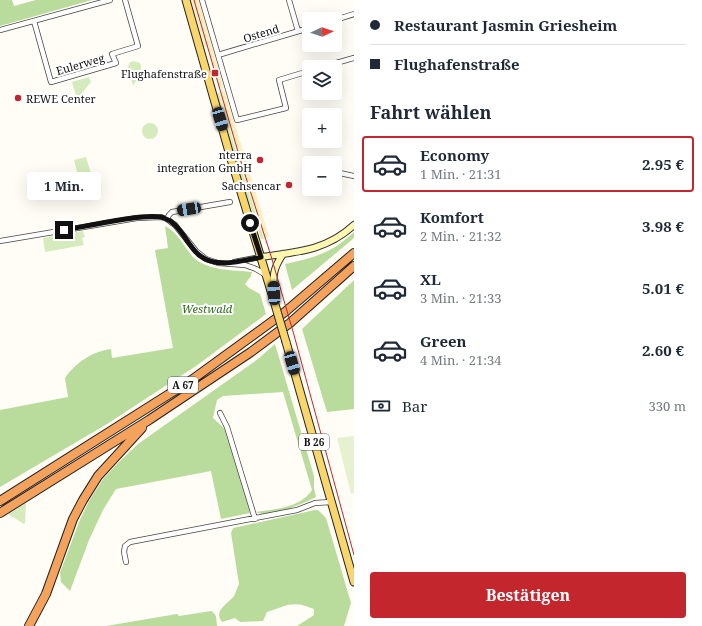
<!DOCTYPE html>
<html lang="de">
<head>
<meta charset="utf-8">
<style>
	:root { --surface:#fff; --page:#f2f2f3; --text:#1f2937; --muted:#747a83; --line:#e0e1e3; --accent:#c4262e }
	body { margin:0; font-family:"Noto Serif",serif; background:var(--page); color:var(--text); height:100vh; display:flex; flex-direction:column; font-size:15px; white-space:nowrap }
	* { box-sizing:border-box; margin:0 }
	p { font-size:13px; color:var(--muted) }
	.icon { flex:none; width:22px; height:22px; fill:none; stroke:currentColor; stroke-width:2; stroke-linecap:round; stroke-linejoin:round }
	.map { position:relative; flex:1; overflow:hidden }
	.side { display:flex; flex-direction:column; background:var(--surface); width:348px }
	.side>* { flex:none }
	.top-card { display:grid; align-content:center; height:88px; padding:0 16px; background:var(--surface) }
	.needle { width:26px; rotate:86deg }
	.tools { position:absolute; left:302px; top:12px; display:grid; gap:8px }
	.tools a { display:grid; place-items:center; width:40px; height:40px; border-radius:4px; background:var(--surface); box-shadow:0 4px 16px #0002; font-size:20px }
	.end { position:absolute; width:18px; height:18px; margin:-9px; border:5px solid #111; background:#fff; box-shadow:0 0 0 2px #fff }
	.from { border-radius:50% }
	.bubble { position:absolute; height:28px; border-radius:4px; background:var(--surface); box-shadow:0 4px 16px #0002; font-size:13px; font-weight:700; line-height:28px; text-align:center }
	.car { position:absolute; width:12px; height:24px; margin:-12px -6px; border-radius:5px; box-shadow:0 0 3px 1px #0007; background:linear-gradient(#222 24%,#8ab4d8 0 40%,#222 0 76%,#8ab4d8 0 86%,#222 0) }
	.top-card b { display:flex; align-items:center; gap:14px; height:38px; font-size:15px }
	.top-card b+b { border-top:1px solid var(--line) }
	.top-card i { width:10px; height:10px; background:var(--text) }
	ul { padding:0; list-style:none }
	li { display:flex; align-items:center; gap:12px; height:56px; margin:0 8px 6px; padding:0 8px; border:2px solid transparent; border-radius:4px }
	li div { flex:1 }
	li b { display:block; font-size:15px }
	li em { font-style:normal; font-weight:700 }
	li.on { border-color:var(--accent) }
	li>.icon { width:36px; height:36px; stroke-width:1.5 }
	h2 { padding:0 16px; font-size:18px; line-height:48px }
	.pay { display:flex; align-items:center; gap:10px; height:44px; padding:0 16px; font-size:15px }
	.pay p { margin-inline-start:auto }
	.button { display:flex; gap:8px; margin-top:auto; padding:8px 16px }
	.button a { flex:1; height:46px; border-radius:4px; background:var(--accent); color:#fff; font-size:16px; font-weight:700; line-height:46px; text-align:center }
	main { display:flex; flex:1; min-height:0 }
	.map>svg:first-child { display:block }
	.green { fill:#d5ebbd }
	.forest { fill:#b9dc9c }
	.sand { fill:#fbeec1 }
	.pitch { fill:#e6f2cf }
	.lines { fill:none; stroke-linecap:round; stroke-linejoin:round }
	.street-casing { stroke:#444; stroke-width:6 }
	.secondary-casing { stroke:#333; stroke-width:8 }
	.primary-casing { stroke:#222; stroke-width:9 }
	.highway-casing { stroke:#222; stroke-width:10 }
	.street { stroke:#fff; stroke-width:4.5 }
	.secondary { stroke:#fff6b0; stroke-width:6 }
	.primary { stroke:#f9d66b; stroke-width:7 }
	.highway { stroke:#f5a25d; stroke-width:8 }
	.tram { stroke:#c4262e; stroke-width:1 }
	.primary-bridge-casing { stroke:#222; stroke-width:9; stroke-linecap:butt }
	.primary-bridge { stroke:#f9d66b; stroke-width:7 }
	.route { stroke:#111; stroke-width:5 }
	.poi-dot { fill:#c4262e; stroke:#fff; stroke-width:1.5 }
	.labels { text-anchor:middle; dominant-baseline:central; stroke-width:4; stroke-linejoin:round; paint-order:stroke }
	.shield { fill:#fff; stroke:#585858; stroke-width:1 }
	.shield-label { font-size:10px; font-weight:bold; fill:#111 }
	.street-label { font-size:11px; fill:#111; stroke:#fff }
	.poi-label { font-size:11px; fill:#111; stroke:#fff; text-anchor:end }
	.park-label { font-size:11px; font-style:italic; fill:#2f6b1f; stroke:#fff }
</style>
</head>
<body>
<main>
<div class="map">
<svg width="354" height="626" viewBox="0 0 354 626">
	<rect width="100%" height="100%" fill="#fffdf5"/>
	<path class="green" d="M133,61L140,63L141,66V72L133,86L128,68L129,63Z
		M89,77L91,82L77,99L72,82Z
		M219,93L242,171L264,239H261L253,213L245,191L216,94Z
		M142 131a8 8 0 1 1 16 0a8 8 0 1 1-16 0Z
		M86,157L92,177L79,180L74,160Z
		M83,231L85,237L82,238L84,245L45,252L43,238Z
		M26,503L25,523L24,524L8,514Z"/>
	<path class="forest" d="M0,0H12L14,6L36,0H92L0,26Z
		M165,226C177,232 184,246 192,256C206,271 233,270 252,272L251,276L245,284L249,288L260,294L266,314L196,366L107,424L0,487V410L68,397L65,378C75,363 93,351 111,349L112,358L173,348L155,250L168,248Z
		M354,232V238L292,290L285,264C314,258 332,253 354,232Z
		M354,280V409L327,412L302,329Z
		M275,344L314,476V488L316,497C305,503 268,519 256,512C276,509 300,508 312,490L283,392L223,396L217,400L213,418L226,430L250,513L221,519L211,471L116,489L103,510L89,540L70,591L61,582L60,573L79,522L89,501L103,479L119,462L138,444L258,359Z
		M315,510H318L326,518L351,603L344,626H297L314,615V609C293,600 288,605 267,612L263,621L240,622L235,618L222,622C213,610 227,605 234,596C236,592 237,588 239,584L231,533L233,528Z
		M211,611L213,612L216,616L217,626H106L177,614L179,616Z"/>
	<path class="sand" d="M191,0H199L224,88L219,89L207,47H205Z
		M225,91L269,237L264,239L242,171L219,93Z"/>
	<path class="pitch" d="M354,436V493L351,494L337,438Z"/>
	<g class="lines">
		<g class="street-casing">
			<path id="street" d="M202,0L237,120L286,108L279,80L309,71
				M289,0L298,31
				M335,20L354,14
				M34,21L51,82L116,63L112,54L138,46L125,0
				M0,30L110,0
				M218,55L309,28
				M322,67L354,58
				M309,170L308,174L309,178
				M335,172L354,176
				M167,219L169,215L172,212L230,202
				M0,241L137,218L161,217L167,219L175,225L196,251L206,259L218,263L245,265L256,269L266,275
				M234,262L261,257
				M220,413L227,427L255,519
				M126,562L124,552L125,546L130,542L297,510L315,503L331,502"/>
		</g>
		<g class="secondary-casing">
			<path id="secondary" d="M261,257C296,252 326,251 354,225
				M274,296C273,277 272,270 283,254"/>
		</g>
		<g class="primary-casing">
			<path id="primary" d="M186,0L231,159L274,301
				M286,342L354,582"/>
		</g>
		<g class="highway-casing">
			<path id="highway" d="M0,501L193,379L285,312L354,253
				M0,513L149,420L251,352L290,323L354,266
				M29,626L46,594L73,519L83,500L98,476L142,428"/>
		</g>
		<use href="#street" class="street"/>
		<use href="#secondary" class="secondary"/>
		<use href="#primary" class="primary"/>
		<use href="#highway" class="highway"/>
		<path class="tram" d="M194,0L241,162L271,256L294,335L354,555"/>
		<g class="primary-bridge-casing">
			<path id="primary-bridge" d="M274,301L286,342"/>
		</g>
		<use href="#primary-bridge" class="primary-bridge"/>
	</g>
	<g class="lines">
		<path class="route" d="M64,230C84,227 148,212 164,218C173,221 178,228 184,236C188,242 193,250 199,255C216,269 241,261 261,257L250,223"/>
	</g>
	<g class="poi-dot">
		<rect x="211" y="69" width="8" height="8" rx="2"/>
		<circle cx="18" cy="98" r="4"/>
		<circle cx="260" cy="160" r="4"/>
		<circle cx="289" cy="185" r="4"/>
	</g>
	<g class="labels">
		<g class="shield">
			<rect x="168" y="377" width="30" height="16" rx="3"/>
			<rect x="299" y="434" width="30" height="16" rx="3"/>
		</g>
		<g class="shield-label">
			<text x="183" y="385">A 67</text>
			<text x="314" y="442">B 26</text>
		</g>
		<g class="street-label">
			<text transform="translate(261 33) rotate(-17)">Ostend</text>
			<text transform="translate(80 64) rotate(-16)">Eulerweg</text>
		</g>
		<g class="poi-label">
			<text x="207" y="73">Flughafenstraße</text>
			<text x="26" y="98" text-anchor="start">REWE Center</text>
			<text x="252" y="154">nterra<tspan x="252" dy="13">integration GmbH</tspan></text>
			<text x="281" y="185">Sachsencar</text>
		</g>
		<g class="park-label">
			<text x="207" y="308">Westwald</text>
		</g>
	</g>
</svg>
<div class="tools">
<a><svg class="needle" viewBox="-14 -14 28 28"><path d="M0-13l5 13h-10z" fill="#e53935"/><path d="M0 13l5-13h-10z" fill="#747a83"/></svg></a>
<a><svg class="icon" aria-label="layers" viewBox="0 0 24 24"><path d="M12 4l9 5-9 5-9-5zM3 14l9 5 9-5"/></svg></a>
<a>+</a>
<a>−</a>
</div>
<i class="end from" style="left:250px;top:223px"></i>
<i class="end" style="left:64px;top:230px"></i>
<div class="bubble" style="left:27px;top:172px;width:74px">1 Min.</div>
<i class="car" style="left:220px;top:119px;rotate:164deg"></i>
<i class="car" style="left:189px;top:209px;rotate:261deg"></i>
<i class="car" style="left:274px;top:293px;rotate:357deg"></i>
<i class="car" style="left:292px;top:363px;rotate:164deg"></i>
</div>
<section class="side">
<div class="top-card">
<b><i class="from"></i>Restaurant Jasmin Griesheim</b>
<b><i></i>Flughafenstraße</b>
</div>
<h2>Fahrt wählen</h2>
<ul>
<li class="on"><svg class="icon" aria-label="car" viewBox="0 0 24 24"><path d="M5 17H2v-5l4-1 3-4h7l3 4 3 1v5h-3M9 17h6M6 11h13"/><circle cx="7" cy="17" r="2"/><circle cx="17" cy="17" r="2"/></svg><div><b>Economy</b><p>1 Min. · 21:31</p></div><em>2.95 €</em></li>
<li><svg class="icon" aria-label="car" viewBox="0 0 24 24"><path d="M5 17H2v-5l4-1 3-4h7l3 4 3 1v5h-3M9 17h6M6 11h13"/><circle cx="7" cy="17" r="2"/><circle cx="17" cy="17" r="2"/></svg><div><b>Komfort</b><p>2 Min. · 21:32</p></div><em>3.98 €</em></li>
<li><svg class="icon" aria-label="car" viewBox="0 0 24 24"><path d="M5 17H2v-5l4-1 3-4h7l3 4 3 1v5h-3M9 17h6M6 11h13"/><circle cx="7" cy="17" r="2"/><circle cx="17" cy="17" r="2"/></svg><div><b>XL</b><p>3 Min. · 21:33</p></div><em>5.01 €</em></li>
<li><svg class="icon" aria-label="car" viewBox="0 0 24 24"><path d="M5 17H2v-5l4-1 3-4h7l3 4 3 1v5h-3M9 17h6M6 11h13"/><circle cx="7" cy="17" r="2"/><circle cx="17" cy="17" r="2"/></svg><div><b>Green</b><p>4 Min. · 21:34</p></div><em>2.60 €</em></li>
</ul>
<div class="pay"><svg class="icon" aria-label="cash" viewBox="0 0 24 24"><path d="M3 7h18v10H3z"/><circle cx="12" cy="12" r="2"/></svg>Bar<p>330 m</p></div>
<div class="button"><a>Bestätigen</a></div>
</section>
</main>
</body>
</html>
